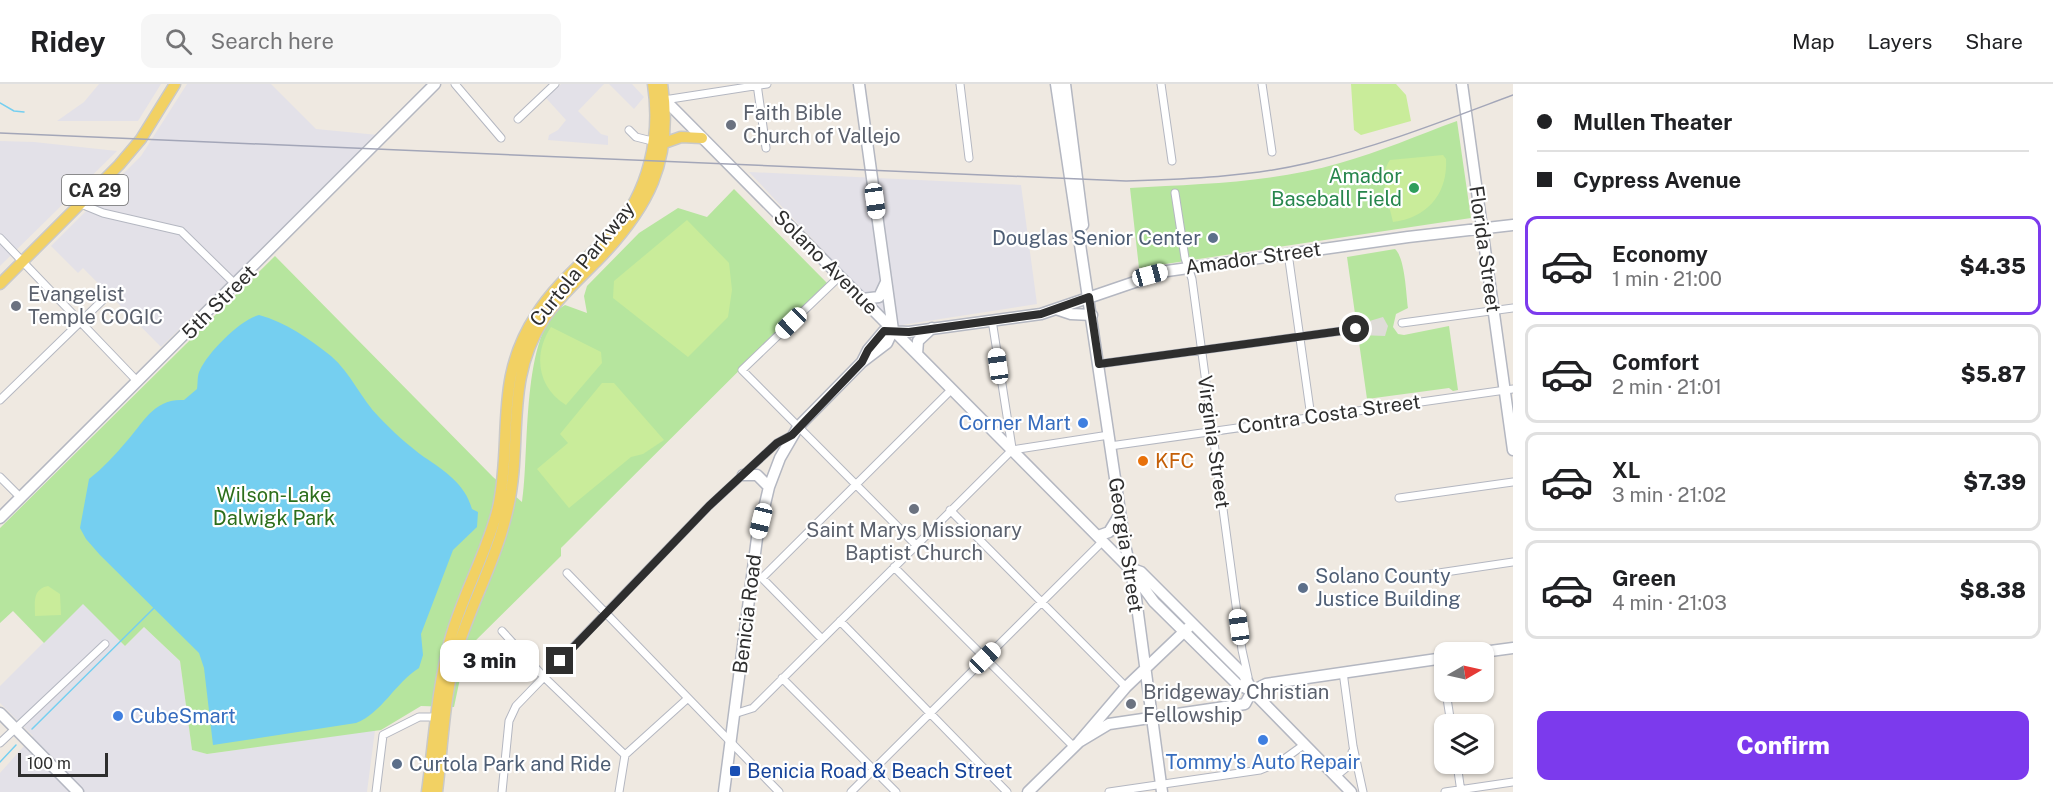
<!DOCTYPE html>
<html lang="en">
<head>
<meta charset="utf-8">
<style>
	:root { --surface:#fff; --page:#f6f6f6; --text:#202124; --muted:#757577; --line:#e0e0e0; --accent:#7c3aed }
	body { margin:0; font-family:"Public Sans",sans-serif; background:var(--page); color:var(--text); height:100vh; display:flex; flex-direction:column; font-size:22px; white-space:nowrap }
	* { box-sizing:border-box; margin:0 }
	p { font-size:20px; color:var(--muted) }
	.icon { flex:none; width:33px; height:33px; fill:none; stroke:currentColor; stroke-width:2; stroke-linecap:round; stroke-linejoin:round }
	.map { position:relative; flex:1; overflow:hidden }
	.drawer { display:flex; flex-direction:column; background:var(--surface); width:540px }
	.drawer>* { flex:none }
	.hud { display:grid; align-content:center; height:132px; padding:0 24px; background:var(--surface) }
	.needle { width:39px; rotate:81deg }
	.controls { position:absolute; left:1434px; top:558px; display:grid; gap:12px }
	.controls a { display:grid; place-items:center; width:60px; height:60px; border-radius:12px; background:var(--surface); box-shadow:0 2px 4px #0004; font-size:30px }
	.scale { position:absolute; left:18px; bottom:15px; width:90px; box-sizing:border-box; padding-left:6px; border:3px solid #2e2e2e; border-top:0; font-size:16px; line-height:21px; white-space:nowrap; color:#2e2e2e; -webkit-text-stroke:4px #fff; paint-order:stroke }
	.end { position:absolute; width:27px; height:27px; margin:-14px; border:8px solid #2e2e2e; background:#fff; box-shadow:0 0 0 3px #fff }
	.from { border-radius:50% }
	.bubble { position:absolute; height:42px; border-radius:12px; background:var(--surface); box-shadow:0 2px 4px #0004; font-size:20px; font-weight:800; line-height:42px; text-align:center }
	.car { position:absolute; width:18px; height:36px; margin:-18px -9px; border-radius:8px; box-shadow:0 0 4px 2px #0007; background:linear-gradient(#fff 24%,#345 0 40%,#fff 0 76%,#345 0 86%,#fff 0) }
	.hud b { display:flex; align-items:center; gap:21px; height:57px; font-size:22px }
	.hud b+b { border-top:2px solid var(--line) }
	.hud i { width:15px; height:15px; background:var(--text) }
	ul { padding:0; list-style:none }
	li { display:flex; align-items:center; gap:18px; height:99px; margin:0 12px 9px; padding:0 12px; border:3px solid var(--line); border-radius:12px }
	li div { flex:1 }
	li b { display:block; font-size:22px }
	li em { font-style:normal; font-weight:800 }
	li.active { border-color:var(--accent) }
	li>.icon { width:54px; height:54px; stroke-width:1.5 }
	.cta { display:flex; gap:12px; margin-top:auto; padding:12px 24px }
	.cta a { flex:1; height:69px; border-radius:12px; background:var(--accent); color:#fff; font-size:24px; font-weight:800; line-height:69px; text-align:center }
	header { display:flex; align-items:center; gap:36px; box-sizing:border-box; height:84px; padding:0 30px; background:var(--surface); border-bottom:2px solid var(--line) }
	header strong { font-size:28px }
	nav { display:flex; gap:33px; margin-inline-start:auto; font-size:21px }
	.search { width:420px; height:54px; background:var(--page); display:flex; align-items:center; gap:15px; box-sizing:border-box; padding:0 21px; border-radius:12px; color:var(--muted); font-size:22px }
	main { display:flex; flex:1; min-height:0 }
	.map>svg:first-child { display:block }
	.industrial { fill:#e3e1e8 }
	.green { fill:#b6e59e }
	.pitch { fill:#c9ec9a }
	.plaza { fill:#dfdcd8 }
	.water { fill:#75cff0 }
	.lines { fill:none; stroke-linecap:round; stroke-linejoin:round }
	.stream { stroke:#75cff0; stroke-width:1.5 }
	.street-casing { stroke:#b4b7c1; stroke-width:9 }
	.secondary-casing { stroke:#b4b7c1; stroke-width:13 }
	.primary-casing { stroke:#c9c9c9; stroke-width:13 }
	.street { stroke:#fff; stroke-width:7 }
	.secondary { stroke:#fff; stroke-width:10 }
	.primary { stroke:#f2d163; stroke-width:10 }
	.rail { stroke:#a3a6b8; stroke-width:1.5 }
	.route { stroke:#2e2e2e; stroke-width:8 }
	.worship-dot { fill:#6b7280; stroke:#fff; stroke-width:2 }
	.leisure-dot { fill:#2e9e5b; stroke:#fff; stroke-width:2 }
	.service-dot { fill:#5c6f8a; stroke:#fff; stroke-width:2 }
	.shop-dot { fill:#3f7fe0; stroke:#fff; stroke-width:2 }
	.food-dot { fill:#e8710a; stroke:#fff; stroke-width:2 }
	.transit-dot { fill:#1a4fb4; stroke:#fff; stroke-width:2 }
	.labels { text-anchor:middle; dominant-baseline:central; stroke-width:4.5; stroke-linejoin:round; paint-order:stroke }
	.shield { fill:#fff; stroke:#6d6d6d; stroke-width:1.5 }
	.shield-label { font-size:18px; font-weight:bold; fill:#2e2e2e }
	.worship-label { font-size:20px; fill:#5b616d; stroke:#fff; text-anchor:start }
	.leisure-label { font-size:20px; fill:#27864d; stroke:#fff; text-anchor:end }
	.service-label { font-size:20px; fill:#4e5e75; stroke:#fff; text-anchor:start }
	.street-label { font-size:20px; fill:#2e2e2e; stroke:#fff }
	.shop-label { font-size:20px; fill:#366cbe; stroke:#fff; text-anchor:end }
	.food-label { font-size:20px; fill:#c56008; stroke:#fff; text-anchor:start }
	.park-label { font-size:20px; fill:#2c6e1b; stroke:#fff }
	.transit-label { font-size:20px; fill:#164399; stroke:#fff; text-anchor:start }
</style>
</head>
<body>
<header>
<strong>Ridey</strong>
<div class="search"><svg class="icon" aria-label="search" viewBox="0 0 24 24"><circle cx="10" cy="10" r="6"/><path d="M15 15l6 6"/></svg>Search here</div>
<nav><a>Map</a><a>Layers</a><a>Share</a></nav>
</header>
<main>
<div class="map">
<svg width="1513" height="708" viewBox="0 0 1513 708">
	<rect width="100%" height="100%" fill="#efe9e1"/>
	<path class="industrial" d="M99,0H161L138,37H57L84,18Z
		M187,0H271L316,45L378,51L161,263L83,184L78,189L51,162L141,72Z
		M561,0H604L578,27L601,50L608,52V61L548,56L549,51L558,46L566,36L546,14Z
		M609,0H632L644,13L634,25Z
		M0,57L34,58L117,67L0,182Z
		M749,88L1021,101L1037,220L895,242Z
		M83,519L125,562L144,543L180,577L192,666L207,670L375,646L367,708H0V689L33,652L0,619V602Z"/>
	<path class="green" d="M1457,37L1471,134L1139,184L1130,104C1200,100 1271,99 1340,79C1380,68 1418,51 1457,37Z
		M734,105L827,199L561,464V472L466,566L454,623L421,622L381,646L207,670L192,666L180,577L144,543L125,562L83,520L44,559L13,527L0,539V444L275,172L493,393L522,418C530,372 520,244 565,221L587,229L584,212L587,202L639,149L678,124L707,133Z
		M1395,165C1405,174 1406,209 1408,224L1396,230L1393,243L1398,250L1404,251L1449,242L1458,306L1453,307L1449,304L1367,315L1347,173Z"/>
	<path class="pitch" d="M1351,0H1396L1406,11L1411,37L1361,51L1354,46Z
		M1443,71L1446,75C1448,110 1427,134 1393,138C1389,119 1378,92 1390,76Z
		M687,136L729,179L732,206L728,233L688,273L613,214L614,197Z
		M551,243L601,268L602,279L566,321C537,303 533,270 551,243Z
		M602,299H614L664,356L643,370L631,373L569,424L537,385L568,359L560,350Z
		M48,502L60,510L61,531L35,532C35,519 32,505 48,502Z"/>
	<path class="plaza" d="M1383,233L1388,242L1385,252L1359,251L1356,241Z"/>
	<path class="water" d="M259,231C285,238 310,255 331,272C351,289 361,315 379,333C392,347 409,362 424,373C445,387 465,400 472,425L478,428L477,443L453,466L421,550L423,571L419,584C395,599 382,629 356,639L213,661L204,584L199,569L100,471L86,455L80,444L89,395C103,384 115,371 126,358C144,338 154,314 184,316L197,305C198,299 197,291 200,286C208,268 241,235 259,231Z"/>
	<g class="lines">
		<path class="stream" d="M0,19L14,27L24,28
			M32,645L155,523
			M0,678L16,661"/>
		<g class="street-casing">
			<path id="street" d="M455,0L501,54
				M757,0L766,64
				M960,0L969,74
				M1161,0L1172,77
				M1262,0L1272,68
				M664,16L767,0
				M518,35L555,0
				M629,46L636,53L656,58
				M1175,109L1185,174L1192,195L1242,566L1248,593
				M81,120L103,129L181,147L236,201
				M0,154L138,298
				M1288,169L1311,333
				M840,192L742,286L916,461
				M992,236L1012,364
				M1402,239L1513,224
				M1099,280L1356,245
				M0,316L109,210
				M1110,362L1513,305
				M1012,366L1109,351
				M0,393L21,414
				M1399,414L1513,398
				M950,426L1126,603
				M894,483L1074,663
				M567,489L779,708
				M751,493L762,494L822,555
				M762,494L952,305
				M1405,494L1513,478
				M840,537L1007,708
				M502,547L544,593L625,671
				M1441,575L1444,597
				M1343,588L1353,662L1363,708
				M782,594L896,708
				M1446,608L1451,640
				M734,630L753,624L1012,366
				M0,659L105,560
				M1457,680L1461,708
				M1336,692L1352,679V668
				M376,708L383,651L419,633H437
				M502,708L509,637L516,622L709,422L777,359L792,351
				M619,708L625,671L687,615
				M851,708L1103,457
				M1109,708L1260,686L1280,678L1305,660
				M1445,708L1513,698"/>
		</g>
		<g class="secondary-casing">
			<path id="secondary" d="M859,0L893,246
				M1056,0L1125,461L1135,507L1162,708
				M1065,0L1083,141
				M1462,0L1513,366
				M659,10L1129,484L1154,518L1237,600L1252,607
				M862,215L879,213L886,198
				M1056,225L1071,230L1092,231
				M917,270L918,257L932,244
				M862,278L868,266L884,247L909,248L1041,230L1167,187L1408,153L1513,141
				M743,391H757L769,403
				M0,434L435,0
				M1098,452L1109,448L1120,430
				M1130,484L1141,488L1244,591L1252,607L1351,708
				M1483,568L1513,564
				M0,629L78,708
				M1079,658L1109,640L1245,620L1252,607L1266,600L1444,574
				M724,708L757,454L769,403L780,374L798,343L862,278L887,259L893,246
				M1028,708L1079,658L1126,603L1189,543"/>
		</g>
		<g class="primary-casing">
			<path id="primary" d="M664,59L681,53L702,54
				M0,200L119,81L141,55L175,0
				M427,708C434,657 437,605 450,556C462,511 487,469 498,424C513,354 493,296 536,231C556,199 587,175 613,148C649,108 661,52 653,0
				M437,708C443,660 444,607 459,560C474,514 498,471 508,424C523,358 504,297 544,235C558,214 578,196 596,178C648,125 674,77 662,0"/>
		</g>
		<use href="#street" class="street"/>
		<use href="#secondary" class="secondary"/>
		<use href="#primary" class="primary"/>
		<path class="rail" d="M0,49L1126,97C1187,95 1249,93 1308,79C1378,63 1446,36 1513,11"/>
	</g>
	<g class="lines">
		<path class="route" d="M560,577L709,422L777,359L792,351L862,278L868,266L884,247L909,248L1041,230L1089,213L1099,280L1356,245"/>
	</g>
	<g class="worship-dot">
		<circle cx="731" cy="41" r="6"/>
		<circle cx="16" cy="222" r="6"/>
		<circle cx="914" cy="425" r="6"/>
		<circle cx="1131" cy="620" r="6"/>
	</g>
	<circle class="leisure-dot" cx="1414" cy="104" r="6"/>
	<g class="service-dot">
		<circle cx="1213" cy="154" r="6"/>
		<circle cx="1303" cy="504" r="6"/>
		<circle cx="397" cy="680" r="6"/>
	</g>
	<g class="shop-dot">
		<circle cx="1083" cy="339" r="6"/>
		<circle cx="118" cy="632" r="6"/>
		<circle cx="1263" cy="656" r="6"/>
	</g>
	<circle class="food-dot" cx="1143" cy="377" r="6"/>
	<rect class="transit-dot" x="729" y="681" width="12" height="12" rx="3"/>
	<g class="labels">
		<rect class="shield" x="62" y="91" width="66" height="30" rx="4.5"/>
		<g class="shield-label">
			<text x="95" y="106">CA 29</text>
		</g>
		<g class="worship-label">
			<text x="743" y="29">Faith Bible<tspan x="743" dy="23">Church of Vallejo</tspan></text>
			<text x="28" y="210">Evangelist<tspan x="28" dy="23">Temple COGIC</tspan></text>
			<text x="914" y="446" text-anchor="middle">Saint Marys Missionary<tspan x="914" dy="23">Baptist Church</tspan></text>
			<text x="1143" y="608">Bridgeway Christian<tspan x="1143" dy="23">Fellowship</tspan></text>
		</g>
		<g class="leisure-label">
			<text x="1402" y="92">Amador<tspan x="1402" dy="23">Baseball Field</tspan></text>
		</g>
		<g class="service-label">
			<text x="1201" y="154" text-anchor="end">Douglas Senior Center</text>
			<text x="1315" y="492">Solano County<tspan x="1315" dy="23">Justice Building</tspan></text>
			<text x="409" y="680">Curtola Park and Ride</text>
		</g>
		<g class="street-label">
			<text transform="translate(1485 165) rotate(82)">Florida Street</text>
			<text transform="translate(1253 174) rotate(-8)">Amador Street</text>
			<text transform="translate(826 178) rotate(45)">Solano Avenue</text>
			<text transform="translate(582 180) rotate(-51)">Curtola Parkway</text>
			<text transform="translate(219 218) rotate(-45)">5th Street</text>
			<text transform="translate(1329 330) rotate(-8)">Contra Costa Street</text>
			<text transform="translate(1214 358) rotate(82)">Virginia Street</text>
			<text transform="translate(1126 461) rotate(81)">Georgia Street</text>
			<text transform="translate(747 530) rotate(-83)">Benicia Road</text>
		</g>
		<g class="shop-label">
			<text x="1071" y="339">Corner Mart</text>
			<text x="130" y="632" text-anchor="start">CubeSmart</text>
			<text x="1263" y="678" text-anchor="middle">Tommy's Auto Repair</text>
		</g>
		<g class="food-label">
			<text x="1155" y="377">KFC</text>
		</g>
		<g class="park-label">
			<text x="274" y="411">Wilson-Lake<tspan x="274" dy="23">Dalwigk Park</tspan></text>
		</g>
		<g class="transit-label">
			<text x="747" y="687">Benicia Road &amp; Beach Street</text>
		</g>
	</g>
</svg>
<div class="controls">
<a><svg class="needle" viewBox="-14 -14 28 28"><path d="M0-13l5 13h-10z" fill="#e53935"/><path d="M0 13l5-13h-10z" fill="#757577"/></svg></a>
<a><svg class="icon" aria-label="layers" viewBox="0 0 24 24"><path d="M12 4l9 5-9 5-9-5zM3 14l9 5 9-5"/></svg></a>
</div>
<div class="scale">100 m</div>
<i class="end from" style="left:1356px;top:245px"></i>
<i class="end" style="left:560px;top:577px"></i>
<div class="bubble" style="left:440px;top:556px;width:99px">3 min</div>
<i class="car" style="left:875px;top:117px;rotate:172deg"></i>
<i class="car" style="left:1150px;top:191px;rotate:75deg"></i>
<i class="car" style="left:791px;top:239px;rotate:226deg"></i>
<i class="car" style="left:998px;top:282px;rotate:352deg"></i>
<i class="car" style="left:761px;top:437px;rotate:194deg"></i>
<i class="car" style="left:1239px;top:543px;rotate:352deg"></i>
<i class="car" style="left:985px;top:574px;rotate:46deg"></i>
</div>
<section class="drawer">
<div class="hud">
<b><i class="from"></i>Mullen Theater</b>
<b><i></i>Cypress Avenue</b>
</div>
<ul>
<li class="active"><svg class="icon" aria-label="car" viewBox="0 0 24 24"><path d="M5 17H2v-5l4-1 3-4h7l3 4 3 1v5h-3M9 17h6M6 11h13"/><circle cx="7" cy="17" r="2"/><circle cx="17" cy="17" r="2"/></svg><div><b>Economy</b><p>1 min · 21:00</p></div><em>$4.35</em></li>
<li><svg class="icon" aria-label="car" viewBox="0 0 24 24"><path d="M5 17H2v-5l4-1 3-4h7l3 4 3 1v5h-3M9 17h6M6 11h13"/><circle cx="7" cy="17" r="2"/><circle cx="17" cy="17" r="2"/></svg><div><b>Comfort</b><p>2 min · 21:01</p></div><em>$5.87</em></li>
<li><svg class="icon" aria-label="car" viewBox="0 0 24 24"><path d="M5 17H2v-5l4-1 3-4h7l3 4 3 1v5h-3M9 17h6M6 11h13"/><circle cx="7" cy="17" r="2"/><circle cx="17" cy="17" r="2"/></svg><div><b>XL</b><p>3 min · 21:02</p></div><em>$7.39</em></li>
<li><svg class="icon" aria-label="car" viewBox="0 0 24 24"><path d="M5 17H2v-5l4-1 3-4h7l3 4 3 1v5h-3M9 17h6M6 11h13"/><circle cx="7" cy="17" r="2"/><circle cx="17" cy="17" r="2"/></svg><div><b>Green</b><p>4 min · 21:03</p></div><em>$8.38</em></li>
</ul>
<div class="cta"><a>Confirm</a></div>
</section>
</main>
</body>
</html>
